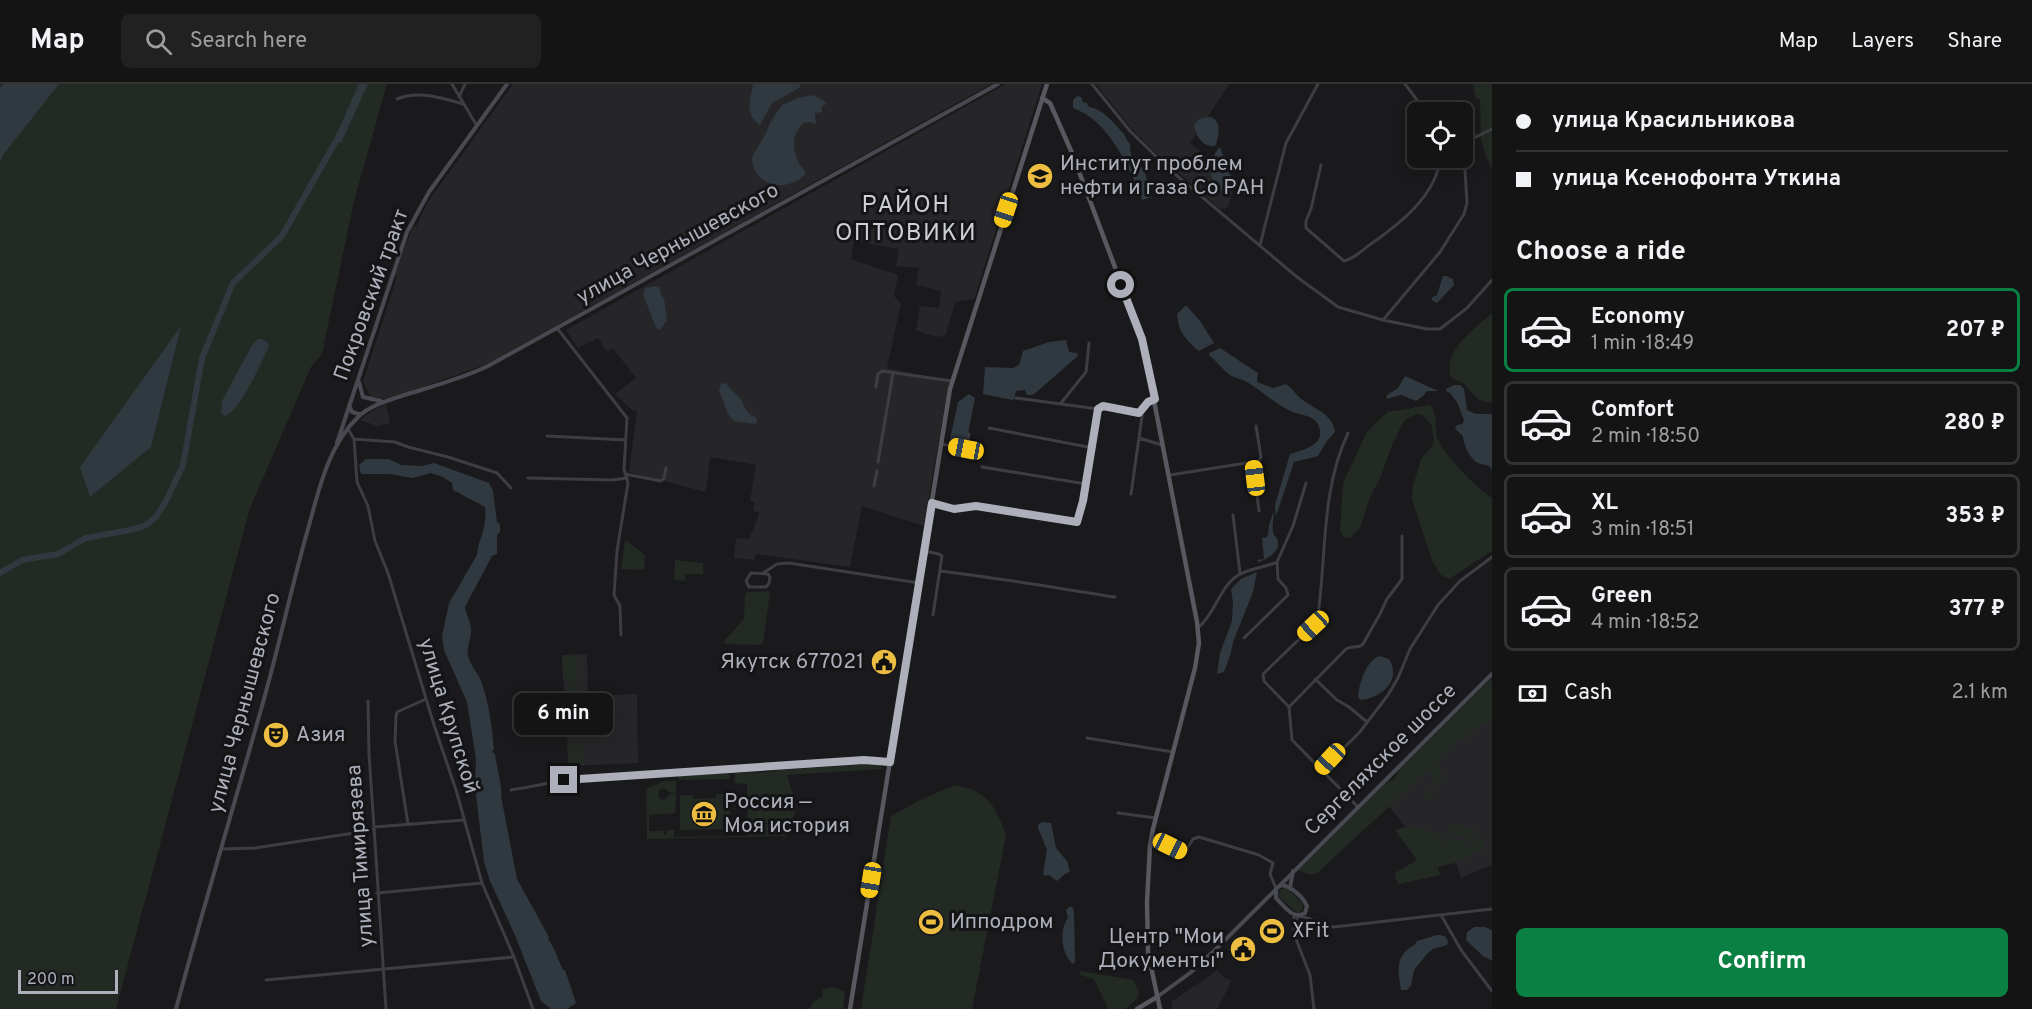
<!DOCTYPE html>
<html lang="en">
<head>
<meta charset="utf-8">
<style>
  body { margin:0; font-family:Overpass,sans-serif; background:#212122; color:#f1f3f6; height:100vh; display:flex; flex-direction:column; font-size:22px; white-space:nowrap }
  * { box-sizing:border-box; margin:0 }
  p { font-size:20px; color:#9d9ea0 }
  .icon { flex:none; width:33px; height:33px; fill:none; stroke:currentColor; stroke-width:2; stroke-linecap:round; stroke-linejoin:round }
  .map { position:relative; flex:1; overflow:hidden }
  .details { display:flex; flex-direction:column; background:#141415; width:540px }
  .details>* { flex:none }
  .guide { display:grid; align-content:center; height:132px; padding:0 24px; background:#141415 }
  .tools { position:absolute; left:1407px; top:18px; display:grid; gap:12px }
  .tools a { display:grid; place-items:center; width:66px; height:66px; border-radius:9px; background:#141415; box-shadow:0 3px 15px #0003,0 0 0 2px #333334; font-size:30px }
  .scale { position:absolute; left:18px; bottom:15px; width:100px; box-sizing:border-box; padding-left:6px; border:3px solid #adb0bb; border-top:0; font-size:16px; line-height:21px; white-space:nowrap; color:#adb0bb; -webkit-text-stroke:4px #151517; paint-order:stroke }
  .end { position:absolute; width:27px; height:27px; margin:-14px; border:8px solid #adb0bb; background:#111; box-shadow:0 0 0 3px #111 }
  .from { border-radius:50% }
  .bubble { position:absolute; height:42px; border-radius:9px; background:#141415; box-shadow:0 3px 15px #0003,0 0 0 2px #333334; font-size:20px; font-weight:700; line-height:42px; text-align:center }
  .car { position:absolute; width:18px; height:36px; margin:-18px -9px; border-radius:8px; box-shadow:0 0 4px 2px #0007; background:linear-gradient(#f5c518 24%,#345 0 40%,#f5c518 0 76%,#345 0 86%,#f5c518 0) }
  .guide b { display:flex; align-items:center; gap:21px; height:57px; font-size:22px }
  .guide b+b { border-top:2px solid #333334 }
  .guide i { width:15px; height:15px; background:#f1f3f6 }
  ul { padding:0; list-style:none }
  li { display:flex; align-items:center; gap:18px; height:84px; margin:0 12px 9px; padding:0 12px; border:3px solid #333334; border-radius:9px }
  li div { flex:1 }
  li b { display:block; font-size:22px }
  li em { font-style:normal; font-weight:700 }
  li.on { border-color:#0b8043 }
  li>.icon { width:54px; height:54px; stroke-width:1.5 }
  h2 { padding:0 24px; font-size:27px; line-height:72px }
  .pay { display:flex; align-items:center; gap:15px; height:66px; padding:0 24px; font-size:22px }
  .pay p { margin-inline-start:auto }
  .primary-button { display:flex; gap:12px; margin-top:auto; padding:12px 24px }
  .primary-button a { flex:1; height:69px; border-radius:9px; background:#0b8043; color:#fff; font-size:24px; font-weight:700; line-height:69px; text-align:center }
  header { display:flex; align-items:center; gap:36px; box-sizing:border-box; height:84px; padding:0 30px; background:#141415; border-bottom:2px solid #333334 }
  header strong { font-size:28px }
  nav { display:flex; gap:33px; margin-inline-start:auto; font-size:21px }
  .search { width:420px; height:54px; background:#212122; display:flex; align-items:center; gap:15px; box-sizing:border-box; padding:0 21px; border-radius:9px; color:#9d9ea0; font-size:22px }
  main { display:flex; flex:1; min-height:0 }
  .map>svg:first-child { display:block }
  .built { fill:#262629 }
  .green { fill:#222a23 }
  .water { fill:#303840 }
  .lines { fill:none; stroke-linecap:round; stroke-linejoin:round }
  .canal { stroke:#303840; stroke-width:4 }
  .river { stroke:#303840; stroke-width:6 }
  .minor { stroke:#3d3d43; stroke-width:3 }
  .tertiary { stroke:#3d3d43; stroke-width:3 }
  .secondary { stroke:#494a51; stroke-width:4 }
  .primary { stroke:#575860; stroke-width:4.5 }
  .route { stroke:#adb0bb; stroke-width:8 }
  .labels { text-anchor:middle; dominant-baseline:central; stroke-width:6; stroke-linejoin:round; paint-order:stroke }
  .poi-label { font-size:21px; fill:#adb0bb; stroke:#151517; text-anchor:start }
  .street-label { font-size:21px; fill:#adb0bb; stroke:#151517 }
  .quarter-label { font-size:24px; letter-spacing:1.5px; fill:#ced0d7; stroke:#151517 }
</style>
</head>
<body>
<header>
<strong>Map</strong>
<div class="search"><svg class="icon" aria-label="search" viewBox="0 0 24 24"><circle cx="10" cy="10" r="6"/><path d="M15 15l6 6"/></svg>Search here</div>
<nav><a>Map</a><a>Layers</a><a>Share</a></nav>
</header>
<main>
<div class="map">
<svg width="1492" height="925" viewBox="0 0 1492 925">
  <rect width="100%" height="100%" fill="#1a1a1c"/>
  <path class="built" d="M513 0H991L489 279 389 315 371 313 363 298 397 193 394 192 410 149 413 142 416 143 427 119Z
    M1006 0H1042L974 215 955 218 946 250 941 253 925 250 916 246 920 222 939 224 941 207 916 201 919 184 896 182 899 165 854 157 851 175 898 191 894 212 901 219 887 284 949 297 924 442 862 422 850 483 756 470 754 476 734 474 736 454 749 455 758 433 759 428 753 427 755 418 750 417 756 381 710 373 706 408 629 388 637 327 632 326 615 310 636 294 614 266 611 265 607 268 598 254 578 264 566 246Z
    M1096 0H1229L1190 60 1236 94 1228 124 1220 125 1156 69 1132 45Z
    M386 320 390 339 377 342 360 336 369 329Z
    M587 570 588 612 637 610 638 679 569 682 562 571Z
    M1492 621V781L1461 794 1456 779 1438 783 1389 722Z
    M1218 886 1224 894 1232 896 1217 925H1172L1171 918Z"/>
  <path class="green" d="M0 0H387L354 117 322 270 311 283 250 424 116 925H0Z
    M1473 0H1492V85L1485 70 1481 55 1480 15H1476Z
    M1492 229V318C1476 319 1474 310 1464 300 1461 297 1456 296 1451 294 1443 265 1474 246 1492 229Z
    M1430 321C1439 332 1433 344 1438 356 1446 373 1476 404 1492 414V467L1449 495 1441 491 1433 479 1412 415 1413 402 1421 375 1432 362 1434 356 1432 342 1423 331 1416 330 1404 337 1392 361 1381 392 1370 413 1360 444 1350 454 1343 453 1340 446 1343 399 1366 350 1375 339 1388 328Z
    M625 456 645 471 644 486 621 485Z
    M675 476 703 479V490H685V497L674 496Z
    M768 507 770 509 763 558 760 561 725 560 724 557 744 535 745 511 748 508Z
    M577 571V609H569V595H563L562 572Z
    M1492 594V636C1478 645 1442 665 1438 680L1446 695 1435 703 1430 716 1423 713 1437 699 1431 692 1433 688 1430 685 1316 790 1310 791 1298 786 1386 699 1394 695 1400 685Z
    M575 660 574 671H577L576 660H582L583 681 569 682 567 661Z
    M870 680 879 681 883 685 787 691 797 723 786 752 647 755 646 705 664 697H676V709H670L664 704 660 705 658 710 660 715 664 716 670 710H676L675 729 649 731V747H664V751L667 750V746H674V753L745 752 748 747 747 700 734 699 735 689 770 688 778 686Z
    M729 689 730 695 679 696V692Z
    M955 701C988 707 995 721 1006 751L972 925H861L891 732 922 715Z
    M716 710H728L730 712V745L680 746V711H693L694 715 716 714Z
    M1452 740 1477 746 1478 747 1476 751 1467 755 1447 749 1449 742Z
    M1410 742 1444 751 1441 770 1447 752 1465 758 1469 764 1476 759 1474 756 1482 754 1485 762 1487 764 1456 778 1438 783 1440 791 1399 800 1395 794V789L1417 776 1395 746Z
    M1284 804 1288 805 1303 820 1302 827 1297 829 1279 813V807Z
    M1080 887 1133 896 1139 908 1138 914 1125 925H1108L1094 895 1080 891Z
    M835 903 845 908 843 925H809L813 918 822 913 823 905Z"/>
  <path class="water" d="M3 0H59L3 71 0 79V4Z
    M359 0H368L341 59 335 56 336 51Z
    M753 0H801L799 4 772 19 760 41C744 30 750 16 753 0Z
    M812 11 823 16 827 20 822 22V28L815 29 816 40 810 38 803 39C792 50 792 63 798 77 800 82 804 84 806 90 787 109 753 104 752 73L765 51 771 37 782 21 798 14Z
    M1077 12 1081 13 1083 18 1087 19 1089 23C1103 25 1112 37 1122 48 1126 52 1126 56 1130 60 1131 85 1138 73 1145 89 1148 97 1148 105 1152 113L1142 116C1130 83 1108 36 1073 24V16Z
    M1211 33C1222 37 1219 53 1215 62 1203 63 1198 55 1194 43 1196 34 1202 34 1211 33Z
    M1220 63 1231 94 1230 109C1207 106 1206 76 1220 63Z
    M1443 192H1446L1453 195 1454 201 1437 219 1433 217 1431 214 1437 211Z
    M655 202 660 204 661 211 664 214 667 236 660 246 656 244 643 210 646 204Z
    M1186 221 1200 237 1214 259 1199 267C1186 256 1178 248 1177 230Z
    M181 242 151 363 90 413 80 383Z
    M258 255H262L268 259 269 262C261 279 241 326 225 332L221 328 222 317 252 261Z
    M1066 256 1069 268 1077 269 1078 272 1033 311H1027L1025 306 1016 307 1014 315 1012 316 983 310 985 283 1013 284 1019 281 1023 267 1049 258Z
    M1220 264 1258 289 1257 298 1273 304 1286 300C1292 304 1295 309 1300 314 1313 325 1333 329 1335 348L1326 358 1318 372 1294 378 1276 432 1275 421 1290 370C1301 366 1323 362 1320 346 1317 330 1301 332 1290 327 1274 319 1262 307 1247 298 1241 295 1235 294 1230 291 1222 285 1216 277 1209 271V269Z
    M1405 292 1438 307H1427L1423 312 1416 317 1401 311 1386 315 1387 311 1398 304Z
    M727 299C730 306 732 306 737 311 746 319 742 328 757 334L756 340 734 337 728 330 719 306 721 300Z
    M1454 301H1460L1464 305 1467 326 1476 330H1492V386L1489 382C1485 380 1482 381 1478 379 1470 375 1463 360 1463 352L1455 345 1457 341 1462 340 1464 336 1457 318 1450 309 1446 307V305Z
    M969 310 975 314 966 360 958 363 949 360 958 318Z
    M366 375H389L409 385 434 379 489 399 493 407 497 438 500 440V448L497 451V470L492 472 465 523C466 531 471 537 471 545 472 555 466 562 468 572 470 581 478 589 481 597 489 619 492 642 494 666L492 667 495 670C496 680 503 705 501 712L517 795 549 853 548 855C555 864 558 876 563 886H565L576 919 567 925H576H551L541 917 514 849 490 797 484 778 475 702 476 675 467 618 444 566 442 552 449 519 477 471C479 452 487 446 485 423L453 406 452 399 443 393 431 389 412 394 390 390H361L359 381Z
    M1274 427C1274 434 1271 445 1274 451 1275 453 1277 453 1277 455 1283 465 1266 477 1258 478L1257 476 1264 475 1262 453 1266 454 1268 451 1269 441Z
    M1257 488 1253 508 1233 558 1231 569 1224 588 1217 590 1220 569 1232 537 1233 519 1231 505 1241 495Z
    M1379 572 1389 575C1402 596 1382 614 1361 616L1358 613C1359 600 1366 577 1379 572Z
    M1042 738 1051 739 1056 764 1067 777 1070 788 1065 790 1057 797 1049 791 1045 792 1043 790 1047 766 1038 744V741Z
    M1070 822 1073 824 1074 829 1075 878 1073 880C1061 871 1059 845 1068 834L1066 826Z
    M1474 843H1485L1492 846V877L1483 872 1466 856 1467 848Z
    M1437 851C1443 851 1447 852 1448 858L1447 861 1433 865 1427 870 1414 886 1411 902 1407 906H1401C1399 893 1395 877 1406 867 1410 862 1414 863 1417 857Z"/>
  <g class="lines">
    <path class="canal" d="M402 383 421 384"/>
    <path class="river" d="M0 489 22 476 58 470 86 454 135 445 146 441 156 433 166 417 183 381 202 274 233 199 282 152 340 50"/>
    <path class="minor" d="M1092 0 1130 47 1169 85 1297 193 1338 223 1383 236 1427 245H1440L1467 224 1492 196
      M1405 0 1426 28
      M459 13 465 0
      M397 15C418 6 442 14 463 20
      M1321 81 1311 125 1306 137V144L1344 177C1353 175 1361 168 1368 162 1397 142 1437 112 1440 74
      M1260 161 1286 59 1318 0
      M1383 236 1440 168 1464 130 1467 119 1464 71 1465 58 1492 45
      M557 244 627 334 624 385 628 399 617 467 614 511 620 522 621 551
      M876 303 878 290 882 287 952 297
      M1016 314 1098 325
      M1061 319 1086 288 1089 259
      M1139 329 1148 318 1155 315
      M989 344 1093 364
      M348 345 354 355 357 398 368 422 375 457 388 489 434 641 456 706 482 799 514 873 533 925
      M547 352 626 356
      M354 355 395 358 408 363 448 373 497 389 511 404
      M942 360 966 365 969 350
      M878 378 893 289
      M1253 378 1259 427
      M982 383 1086 400
      M625 390 661 397 664 394 666 384
      M1170 391 1259 377 1261 373 1256 342
      M528 394 612 396 627 394
      M874 402 877 387
      M1131 410 1139 354
      M932 419 954 425 976 422 1077 438 1083 417 1098 325 1100 322 1139 329 1142 332 1139 354 1162 361
      M1233 431 1240 489
      M924 467 939 470 942 472 933 531
      M940 487C999 494 1056 504 1115 513
      M751 489 768 490 770 493 769 499 766 503H749L746 497Z
      M763 489 777 480 789 479 919 499
      M1198 544C1216 528 1220 503 1237 492 1248 484 1264 484 1277 478L1293 442 1306 399
      M1244 554 1288 511 1286 504 1278 495 1277 478
      M1315 595 1337 616 1349 623 1367 638
      M368 617 369 670 374 743 464 736
      M1289 623 1264 597 1263 590 1317 538C1327 474 1320 409 1348 349
      M1087 654 1173 668
      M1321 686 1359 649 1388 611 1398 594 1410 565 1438 521 1460 497 1492 473
      M1358 723 1292 656 1289 623 1346 565C1352 561 1359 565 1363 560L1380 530 1387 515 1402 495V452
      M1118 729 1156 734
      M408 740 395 657 396 632 397 628 426 615
      M1150 762H1170L1185 768 1193 755 1199 753 1259 771 1273 779 1270 790 1276 804
      M222 765 255 764 374 746
      M377 809 482 799
      M1294 831V850L1310 891 1314 925
      M1441 831 1461 866 1492 907
      M1294 843 1298 832C1311 833 1320 842 1334 843L1492 825
      M266 896 514 873"/>
    <path class="tertiary" d="M452 0 477 42
      M511 706C537 702 564 695 590 693L864 676 890 678
      M374 743 386 925"/>
    <path class="secondary" d="M359 298 363 313 381 317
      M349 321 352 328 359 330
      M337 359 407 148 429 108 507 0
      M1282 801C1292 803 1303 813 1307 822L1305 829C1293 836 1285 823 1276 814V804Z
      M1290 804 1293 787
      M1157 913 1190 889 1214 867 1492 590
      M176 925C204 821 235 718 264 615 279 561 291 506 306 452 318 411 326 364 358 333 371 320 393 315 411 309 437 301 463 294 488 282L998 0"/>
    <path class="primary" d="M1042 14 1050 19 1072 69 1142 255 1197 538 1199 559 1195 584 1153 745 1150 762 1147 818 1148 868 1160 925
      M850 925 950 305 1047 0
      M1137 925 1157 913"/>
  </g>
  <g class="lines">
    <path class="route" d="M564 696 864 676 890 678 932 419 954 425 976 422 1077 438 1083 417 1098 325 1103 322 1139 329 1148 318 1155 315 1142 255 1121 201"/>
  </g>
  <defs>
    <symbol id="university-disc" viewBox="-11 -11 22 22"><circle r="9.5" fill="#ecbd41" stroke="#151517"/><path d="M0-5L7-2L0 1L-7-2ZM-4 1L0 2.5L4 1V4Q0 6-4 4Z" fill="#111"/></symbol>
    <symbol id="civic-disc" viewBox="-11 -11 22 22"><circle r="9.5" fill="#ecbd41" stroke="#151517"/><path d="M-.6-6.5H3V-4.5H.6V-3L4-1V1h2V6H-6V1h2V-1L-.6-3ZM-1.2 2.5V6h2.4V2.5Z" fill="#111"/></symbol>
    <symbol id="theatre-disc" viewBox="-11 -11 22 22"><circle r="9.5" fill="#ecbd41" stroke="#151517"/><path d="M-5-5.5Q0-4 5-5.5V0Q5 5 0 6Q-5 5-5 0ZM-3.3-2.5H-1v1.5H-3.3ZM1-2.5H3.3v1.5H1ZM-2.8 1Q0 5.5 2.8 1Z" fill="#111"/></symbol>
    <symbol id="museum-disc" viewBox="-11 -11 22 22"><circle r="9.5" fill="#ecbd41" stroke="#151517"/><path d="M0-6L6-3V-2H-6V-3ZM-5-1h2V3h-2ZM-1-1h2V3h-2ZM3-1h2V3H3ZM-6 4H6V6H-6Z" fill="#111"/></symbol>
    <symbol id="stadium-disc" viewBox="-11 -11 22 22"><circle r="9.5" fill="#ecbd41" stroke="#151517"/><path d="M0-5a6.5 5 0 1 0 0 10a6.5 5 0 1 0 0-10ZM-3.5-1.8h7v3.6h-7Z" fill="#111"/></symbol>
  </defs>
  <g fill-rule="evenodd">
    <use href="#university-disc" x="1025" y="77" width="30" height="30"/>
    <use href="#civic-disc" x="869" y="563" width="30" height="30"/>
    <use href="#theatre-disc" x="261" y="636" width="30" height="30"/>
    <use href="#museum-disc" x="689" y="715" width="30" height="30"/>
    <use href="#stadium-disc" x="916" y="823" width="30" height="30"/>
    <use href="#stadium-disc" x="1257" y="832" width="30" height="30"/>
    <use href="#civic-disc" x="1228" y="850" width="30" height="30"/>
  </g>
  <g class="labels">
    <g class="poi-label">
      <text x="1060" y="80">Институт проблем<tspan x="1060" dy="24">нефти и газа Со РАН</tspan></text>
      <text x="864" y="578" text-anchor="end">Якутск 677021</text>
      <text x="296" y="651">Азия</text>
      <text x="724" y="718">Россия —<tspan x="724" dy="24">Моя история</tspan></text>
      <text x="950" y="838">Ипподром</text>
      <text x="1292" y="847">XFit</text>
      <text x="1224" y="853" text-anchor="end">Центр "Мои<tspan x="1224" dy="24">Документы"</tspan></text>
    </g>
    <g class="street-label">
      <text transform="translate(678 160) rotate(-29)">улица Чернышевского</text>
      <text transform="translate(372 211) rotate(-70)">Покровский тракт</text>
      <text transform="translate(245 619) rotate(-75)">улица Чернышевского</text>
      <text transform="translate(448 632) rotate(73)">улица Крупской</text>
      <text transform="translate(1381 676) rotate(-45)">Сергеляхское шоссе</text>
      <text transform="translate(361 772) rotate(-94)">улица Тимирязева</text>
    </g>
    <g class="quarter-label">
      <text x="906" y="122">РАЙОН<tspan x="906" dy="28">ОПТОВИКИ</tspan></text>
    </g>
  </g>
</svg>
<div class="tools">
<a><svg class="icon" aria-label="locate" viewBox="0 0 24 24"><circle cx="12" cy="12" r="6"/><path d="M12 2v4M12 18v4M2 12h4M18 12h4"/></svg></a>
</div>
<div class="scale">200 m</div>
<i class="end from" style="left:1121px;top:201px"></i>
<i class="end" style="left:564px;top:696px"></i>
<div class="bubble" style="left:514px;top:609px;width:99px">6 min</div>
<i class="car" style="left:1006px;top:126px;rotate:198deg"></i>
<i class="car" style="left:966px;top:365px;rotate:281deg"></i>
<i class="car" style="left:1255px;top:394px;rotate:353deg"></i>
<i class="car" style="left:1313px;top:542px;rotate:227deg"></i>
<i class="car" style="left:1330px;top:675px;rotate:223deg"></i>
<i class="car" style="left:1170px;top:762px;rotate:116deg"></i>
<i class="car" style="left:871px;top:796px;rotate:189deg"></i>
</div>
<section class="details">
<div class="guide">
<b><i class="from"></i>улица Красильникова</b>
<b><i></i>улица Ксенофонта Уткина</b>
</div>
<h2>Choose a ride</h2>
<ul>
<li class="on"><svg class="icon" aria-label="car" viewBox="0 0 24 24"><path d="M5 17H2v-5l4-1 3-4h7l3 4 3 1v5h-3M9 17h6M6 11h13"/><circle cx="7" cy="17" r="2"/><circle cx="17" cy="17" r="2"/></svg><div><b>Economy</b><p>1 min · 18:49</p></div><em>207 ₽</em></li>
<li><svg class="icon" aria-label="car" viewBox="0 0 24 24"><path d="M5 17H2v-5l4-1 3-4h7l3 4 3 1v5h-3M9 17h6M6 11h13"/><circle cx="7" cy="17" r="2"/><circle cx="17" cy="17" r="2"/></svg><div><b>Comfort</b><p>2 min · 18:50</p></div><em>280 ₽</em></li>
<li><svg class="icon" aria-label="car" viewBox="0 0 24 24"><path d="M5 17H2v-5l4-1 3-4h7l3 4 3 1v5h-3M9 17h6M6 11h13"/><circle cx="7" cy="17" r="2"/><circle cx="17" cy="17" r="2"/></svg><div><b>XL</b><p>3 min · 18:51</p></div><em>353 ₽</em></li>
<li><svg class="icon" aria-label="car" viewBox="0 0 24 24"><path d="M5 17H2v-5l4-1 3-4h7l3 4 3 1v5h-3M9 17h6M6 11h13"/><circle cx="7" cy="17" r="2"/><circle cx="17" cy="17" r="2"/></svg><div><b>Green</b><p>4 min · 18:52</p></div><em>377 ₽</em></li>
</ul>
<div class="pay"><svg class="icon" aria-label="cash" viewBox="0 0 24 24"><path d="M3 7h18v10H3z"/><circle cx="12" cy="12" r="2"/></svg>Cash<p>2.1 km</p></div>
<div class="primary-button"><a>Confirm</a></div>
</section>
</main>
</body>
</html>
